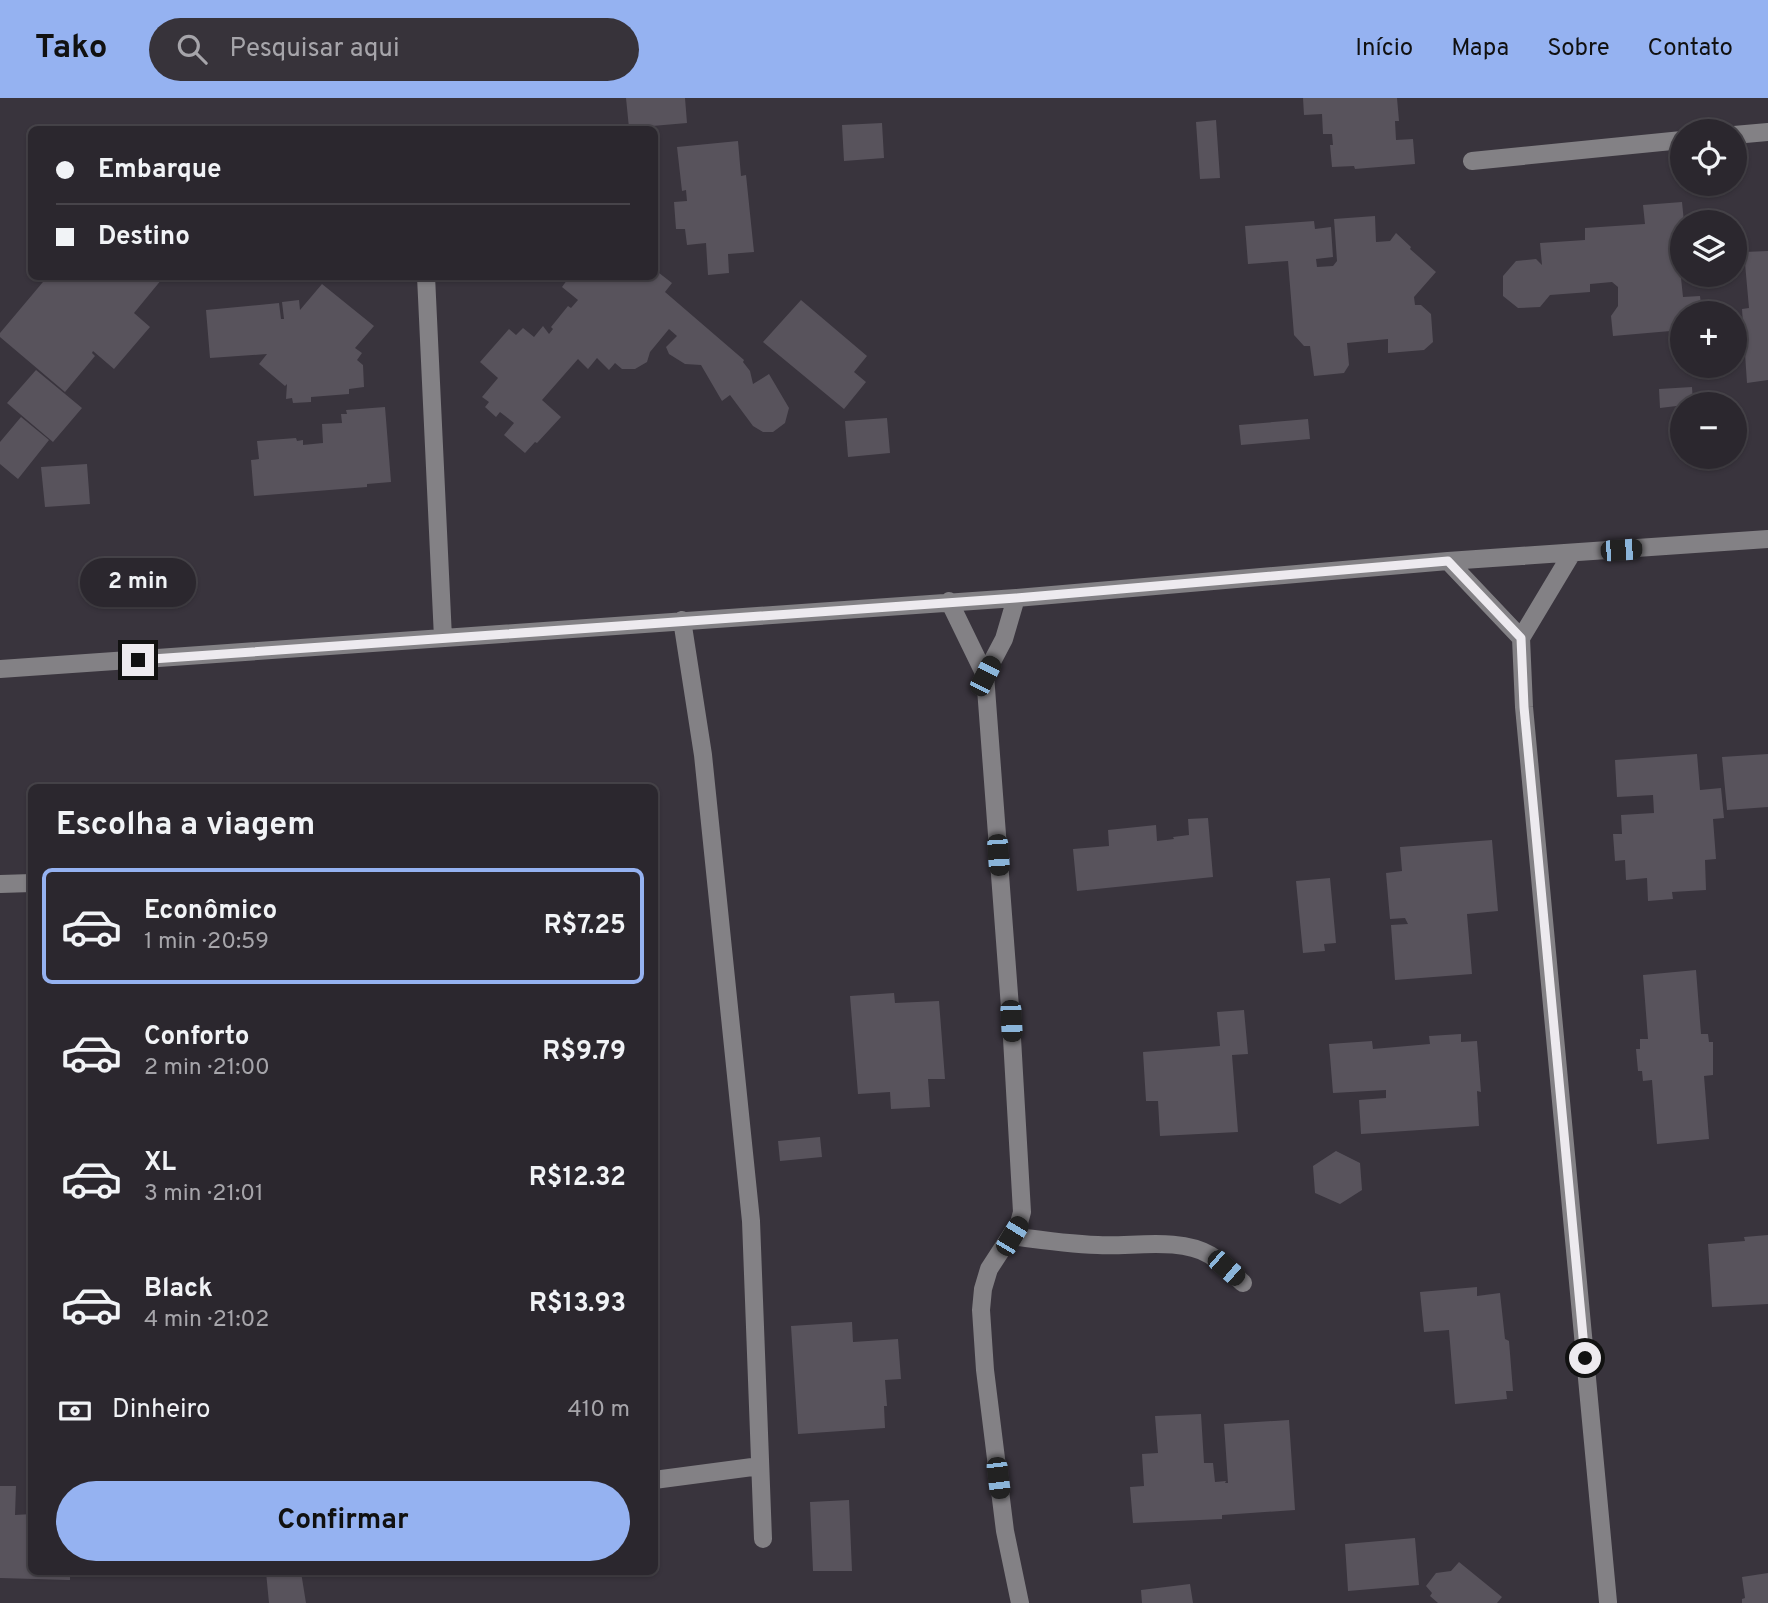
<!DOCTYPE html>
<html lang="pt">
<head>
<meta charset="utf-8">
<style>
  body { margin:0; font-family:Overpass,sans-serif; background:#37333a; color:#f1f3f6; height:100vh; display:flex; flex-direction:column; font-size:26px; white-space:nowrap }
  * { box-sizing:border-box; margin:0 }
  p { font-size:23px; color:#a6a5aa }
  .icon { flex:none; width:38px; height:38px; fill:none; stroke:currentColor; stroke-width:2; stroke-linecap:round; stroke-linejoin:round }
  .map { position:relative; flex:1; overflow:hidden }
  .details { position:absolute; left:28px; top:686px; width:630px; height:791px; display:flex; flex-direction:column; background:#2b272e; border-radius:10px; box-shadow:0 2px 5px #0004,0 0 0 2px #47444a }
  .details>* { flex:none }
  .hud { position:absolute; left:28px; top:28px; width:630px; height:154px; border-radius:10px; box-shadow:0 2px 5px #0004,0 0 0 2px #47444a; display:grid; align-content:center; height:154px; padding:0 28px; background:#2b272e }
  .controls { position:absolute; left:1670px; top:21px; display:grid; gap:14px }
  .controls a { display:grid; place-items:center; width:77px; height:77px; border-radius:50%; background:#2b272e; box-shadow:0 2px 5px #0004,0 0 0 2px #47444a; font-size:35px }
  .end { position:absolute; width:32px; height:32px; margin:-16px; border:9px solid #edeaef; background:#111; box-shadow:0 0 0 4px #111 }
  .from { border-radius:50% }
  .bubble { position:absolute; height:49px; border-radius:24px; background:#2b272e; box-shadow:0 2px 5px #0004,0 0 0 2px #47444a; font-size:23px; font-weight:700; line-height:49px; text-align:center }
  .car { position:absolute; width:21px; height:42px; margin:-21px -10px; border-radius:9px; box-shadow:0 0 5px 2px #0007; background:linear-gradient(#222 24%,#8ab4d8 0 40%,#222 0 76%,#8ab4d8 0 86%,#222 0) }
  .hud b { display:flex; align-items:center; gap:24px; height:66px; font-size:26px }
  .hud b+b { border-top:2px solid #47444a }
  .hud i { width:18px; height:18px; background:#f1f3f6 }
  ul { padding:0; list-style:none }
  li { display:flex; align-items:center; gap:21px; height:116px; margin:0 14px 10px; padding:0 14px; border:4px solid transparent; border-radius:10px }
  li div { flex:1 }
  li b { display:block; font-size:26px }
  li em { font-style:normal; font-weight:700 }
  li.on { border-color:#95b2f1 }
  li>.icon { width:63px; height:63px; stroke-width:1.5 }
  h2 { padding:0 28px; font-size:32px; line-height:84px }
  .pay { display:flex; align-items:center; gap:18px; height:77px; padding:0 28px; font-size:26px }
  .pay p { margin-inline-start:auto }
  .primary-button { display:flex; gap:14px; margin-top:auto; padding:14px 28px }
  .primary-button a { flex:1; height:80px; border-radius:42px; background:#95b2f1; color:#111; font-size:28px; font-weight:700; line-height:80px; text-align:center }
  header { display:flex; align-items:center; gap:42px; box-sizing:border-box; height:98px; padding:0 35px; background:#95b2f1; color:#111 }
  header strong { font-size:33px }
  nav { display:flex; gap:38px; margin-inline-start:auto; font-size:24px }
  .search { width:490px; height:63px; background:#37333a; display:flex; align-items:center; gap:18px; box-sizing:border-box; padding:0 24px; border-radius:38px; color:#a6a5aa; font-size:26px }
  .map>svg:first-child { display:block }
  .building { fill:#58535c }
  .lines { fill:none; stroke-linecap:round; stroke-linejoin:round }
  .minor { stroke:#838185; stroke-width:18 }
  .route { stroke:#edeaef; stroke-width:9 }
</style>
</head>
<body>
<header>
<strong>Tako</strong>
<div class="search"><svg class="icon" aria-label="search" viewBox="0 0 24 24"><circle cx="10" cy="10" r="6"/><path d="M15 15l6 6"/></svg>Pesquisar aqui</div>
<nav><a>Início</a><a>Mapa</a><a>Sobre</a><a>Contato</a></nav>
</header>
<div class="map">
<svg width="1768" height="1505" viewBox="0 0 1768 1505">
  <rect width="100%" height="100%" fill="#39343d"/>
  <path class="building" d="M626 0H685L687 25 629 30Z
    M1303 0H1397L1399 23H1395L1396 42 1413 41 1415 66 1355 71 1354 68 1332 69 1330 47H1333L1332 36H1323L1322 16 1304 17Z
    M1216 22 1220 80 1200 81 1196 24Z
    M882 25 884 60 844 63 842 27Z
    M738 43 741 78 746 77 754 154 728 156 729 175 708 177 706 145 687 147 685 131H676L674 104 687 103 686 92 682 93 677 49Z
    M1682 104 1684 124H1682V160L1679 161 1683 199 1700 198 1702 215H1682V232L1613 238 1611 218 1618 208V189L1612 184 1590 186V194L1550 197 1540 209 1518 210 1503 198V178L1516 163 1536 161 1542 167 1540 145 1585 142V130L1645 126 1643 107Z
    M1375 118 1376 144 1390 143 1396 135 1411 149 1410 151 1436 174 1414 199 1415 207H1421L1431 216 1433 244 1424 252 1388 255V241L1347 245 1349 267 1344 275 1314 278 1310 248H1304L1294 237 1288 163 1248 166 1245 128 1314 123 1315 131 1331 129 1333 159 1316 161 1317 169 1333 168 1337 163 1334 121Z
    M1768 153V282L1747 285 1742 211 1749 210 1744 154Z
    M654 171 672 185 665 194 744 262 743 264 750 273 753 286 769 276 789 310 785 325 773 334H763L753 328 730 297 722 303 701 267 685 266 669 256 666 249 677 238 669 231 650 254 647 264 635 271H622L615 265 609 272 597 260 588 271 578 261 542 302 561 319 537 345 535 344 525 355 504 337 514 325 500 314 496 319 485 309 489 304 482 299 498 280 480 264 509 231 516 237 523 230 534 239 543 228 549 236 553 231 551 229 568 208 571 210 578 202 562 189 570 178H609L613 182 615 178H654Z
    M48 178H159L162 181 134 215 150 229 114 271 93 253 92 255 95 258 65 294 0 239V235Z
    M322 186 374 228 355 250 362 255 357 262 363 267 364 289 349 291V296L311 299V304L293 305 292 300 286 301 287 286 285 288 259 266 267 256 210 260 206 212 279 205 281 221H284L282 204 299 202 300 212Z
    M801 202 867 258 854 274 866 284 844 311 763 244Z
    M36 272 82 310 53 344 7 305Z
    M1692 289 1693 306 1660 310 1659 291Z
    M385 309 391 384 367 386V389L254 398 251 362 259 361 257 343 296 340 297 343 303 342V347L323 345 322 326 342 325 341 316H347L346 312Z
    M21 319 49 342 18 381 0 366V344Z
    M887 320 890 355 848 359 845 323Z
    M1308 321 1310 341 1241 347 1239 327Z
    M87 366 90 406 45 409 41 369Z
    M1697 656 1700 692 1721 690 1724 720 1713 721 1716 761 1705 762 1706 792 1672 794 1673 801 1648 803 1647 780 1626 782 1625 762 1615 763 1613 736H1622L1621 717 1654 715 1653 697 1617 699 1615 662Z
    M1768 656V709L1727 712 1722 659Z
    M1208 720 1213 779 1077 793 1073 751 1109 748 1108 732 1156 727 1157 743 1174 741 1173 739 1189 737 1188 721Z
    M1492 742 1498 813 1467 816 1472 876 1395 882 1391 827 1408 826 1405 820 1390 821 1386 775 1402 773 1400 749Z
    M1330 780 1336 845 1324 846 1325 853 1303 855 1296 783Z
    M1696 872 1701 936H1708L1709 944H1713V977L1704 978 1709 1041 1657 1046 1652 982 1643 983 1642 973H1638L1636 951H1640V941H1648L1643 877Z
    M894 895 895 905 939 903 945 981H928L930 1009 891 1011 890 994 858 996 850 898Z
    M1244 912 1248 956 1232 957 1238 1034 1160 1038 1158 1003H1146L1143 954 1220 948 1217 914Z
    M1461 936V944L1477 943 1481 994 1477 993 1479 1028 1361 1036 1359 1002 1386 1000V992L1333 995 1329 946 1372 943 1373 951 1430 946 1429 938Z
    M820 1039 822 1059 780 1063 778 1043Z
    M1336 1053 1360 1065 1362 1092 1340 1106 1315 1095 1313 1068Z
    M1768 1137V1206L1712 1209 1708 1146 1745 1143 1744 1139Z
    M1477 1189V1198L1500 1195 1505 1241 1509 1243 1513 1293H1506L1507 1301 1455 1306 1449 1232 1424 1234 1420 1194Z
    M852 1224 853 1244 898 1241 901 1281 885 1282 887 1308H884L885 1330 798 1336 791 1228Z
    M1201 1316 1204 1365H1213L1215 1384 1226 1383 1225 1385H1228L1224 1326 1289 1322 1295 1412 1222 1417V1421L1133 1425 1130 1389 1144 1388 1142 1356 1158 1355 1155 1318Z
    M0 1388H16L15 1417 32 1416V1474H70V1482L0 1480Z
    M849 1402 852 1473H813L810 1404Z
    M1415 1440 1419 1487 1348 1493 1345 1446Z
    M1459 1464 1502 1499 1497 1505H1438L1430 1498 1432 1495 1426 1488 1436 1475 1451 1473Z
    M266 1474H301L306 1505H269Z
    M1768 1475V1505H1742V1501L1745 1500 1742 1479Z
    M1190 1486 1193 1505H1142L1141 1492Z"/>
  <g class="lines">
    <path class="minor" d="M1734 37 1768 34
      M1472 63 1682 42
      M426 178 443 540
      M1448 463 1521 540 1524 609 1608 1504
      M949 503 985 577 1011 923 1022 1114 1019 1125 989 1171 983 1191 981 1212 985 1272 1005 1433 1020 1505
      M682 522 703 657 751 1123 763 1441
      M1521 540 1572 455
      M0 571 1016 500 1448 463 1768 441
      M985 577 1004 541 1016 500
      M0 786 32 785
      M1012 1138C1040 1142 1069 1146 1098 1147 1132 1149 1180 1139 1210 1157 1222 1164 1233 1176 1243 1185
      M654 1382 760 1368"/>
  </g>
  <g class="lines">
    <path class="route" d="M138 562 1016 500 1448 463 1521 540 1524 609 1585 1260"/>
  </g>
</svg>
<div class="controls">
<a><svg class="icon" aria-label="locate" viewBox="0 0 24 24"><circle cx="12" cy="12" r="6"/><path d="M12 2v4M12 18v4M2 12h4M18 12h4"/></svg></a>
<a><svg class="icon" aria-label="layers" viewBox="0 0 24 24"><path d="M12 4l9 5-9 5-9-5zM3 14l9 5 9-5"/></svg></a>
<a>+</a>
<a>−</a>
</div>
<i class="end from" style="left:1585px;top:1260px"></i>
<i class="end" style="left:138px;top:562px"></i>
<div class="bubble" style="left:80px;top:460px;width:116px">2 min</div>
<i class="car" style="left:1621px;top:452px;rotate:86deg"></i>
<i class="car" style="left:985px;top:578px;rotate:27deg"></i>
<i class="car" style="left:998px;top:757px;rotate:176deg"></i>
<i class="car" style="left:1011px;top:923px;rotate:177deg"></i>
<i class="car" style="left:1012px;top:1138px;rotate:31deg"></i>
<i class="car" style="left:1226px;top:1170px;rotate:131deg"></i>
<i class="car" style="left:998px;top:1380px;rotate:173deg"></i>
<div class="hud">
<b><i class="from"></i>Embarque</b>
<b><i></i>Destino</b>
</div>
<section class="details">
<h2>Escolha a viagem</h2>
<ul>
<li class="on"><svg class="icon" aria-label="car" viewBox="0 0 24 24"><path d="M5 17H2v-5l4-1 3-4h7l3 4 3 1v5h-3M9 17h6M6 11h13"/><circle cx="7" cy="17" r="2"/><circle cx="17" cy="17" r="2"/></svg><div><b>Econômico</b><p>1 min · 20:59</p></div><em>R$7.25</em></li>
<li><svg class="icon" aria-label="car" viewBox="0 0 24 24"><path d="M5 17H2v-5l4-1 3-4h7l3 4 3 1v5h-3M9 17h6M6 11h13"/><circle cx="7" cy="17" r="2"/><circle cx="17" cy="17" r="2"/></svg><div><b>Conforto</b><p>2 min · 21:00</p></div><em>R$9.79</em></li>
<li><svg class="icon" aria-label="car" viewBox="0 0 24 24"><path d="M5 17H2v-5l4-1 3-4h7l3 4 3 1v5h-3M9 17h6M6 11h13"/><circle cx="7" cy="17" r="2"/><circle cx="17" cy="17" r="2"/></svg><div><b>XL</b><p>3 min · 21:01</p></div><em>R$12.32</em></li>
<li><svg class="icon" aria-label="car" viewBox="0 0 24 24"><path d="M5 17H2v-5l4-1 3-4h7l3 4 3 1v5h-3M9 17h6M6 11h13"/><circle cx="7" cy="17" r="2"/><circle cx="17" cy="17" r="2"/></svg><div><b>Black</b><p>4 min · 21:02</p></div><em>R$13.93</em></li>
</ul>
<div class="pay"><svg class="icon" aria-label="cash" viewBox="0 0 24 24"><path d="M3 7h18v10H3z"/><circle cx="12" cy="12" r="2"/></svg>Dinheiro<p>410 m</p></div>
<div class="primary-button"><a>Confirmar</a></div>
</section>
</div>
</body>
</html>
